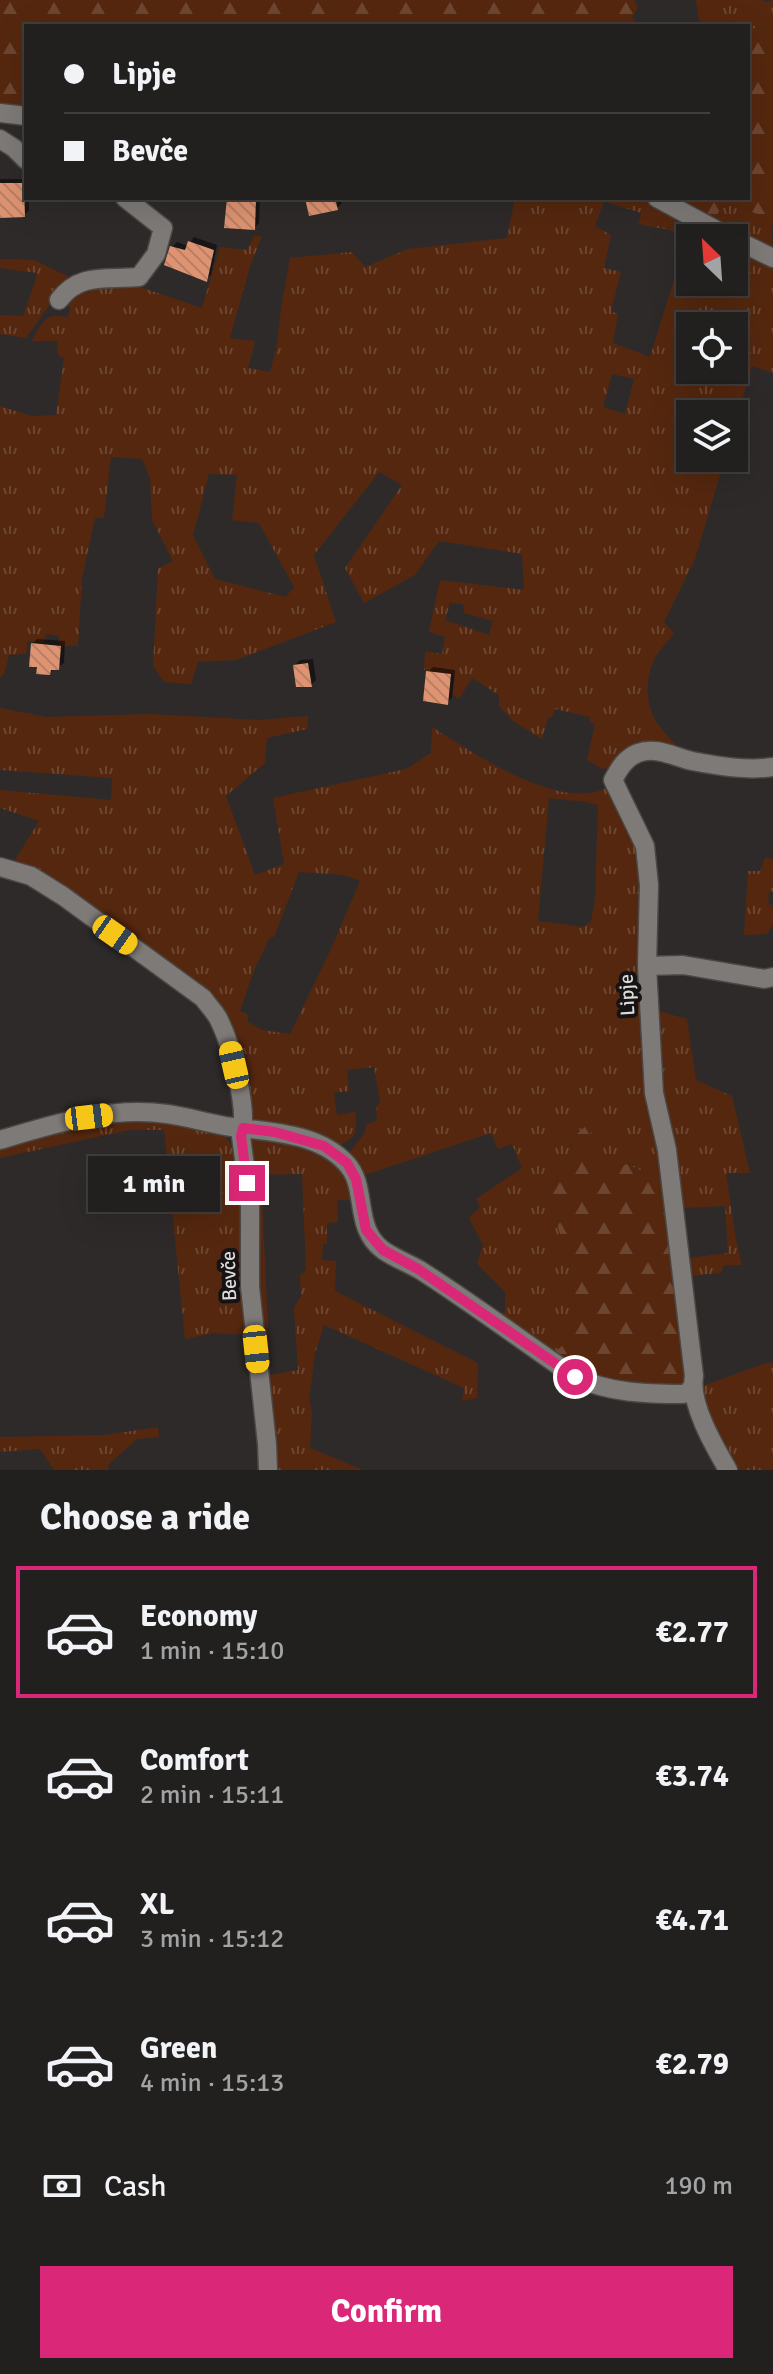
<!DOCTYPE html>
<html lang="en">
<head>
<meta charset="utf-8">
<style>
  body { margin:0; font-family:Signika,sans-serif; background:#2e2d2c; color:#f1f3f6; height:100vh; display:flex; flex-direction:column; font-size:30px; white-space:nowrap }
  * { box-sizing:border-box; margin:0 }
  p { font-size:26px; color:#a2a3a4 }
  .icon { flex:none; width:44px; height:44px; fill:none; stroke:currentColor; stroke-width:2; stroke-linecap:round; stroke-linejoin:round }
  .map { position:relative; height:1470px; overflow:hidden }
  .details { display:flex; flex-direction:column; background:#22201f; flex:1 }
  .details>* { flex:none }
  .guide { position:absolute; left:24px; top:24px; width:726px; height:176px; border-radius:0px; box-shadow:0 8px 32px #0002,0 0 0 2px #3f3e3d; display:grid; align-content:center; height:176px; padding:0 40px; background:#22201f }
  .needle { width:52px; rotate:335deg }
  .buttons { position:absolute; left:676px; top:224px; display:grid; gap:16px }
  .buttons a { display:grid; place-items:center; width:72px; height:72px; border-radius:0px; background:#22201f; box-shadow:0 8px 32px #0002,0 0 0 2px #3f3e3d; font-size:40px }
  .end { position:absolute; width:36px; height:36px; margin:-18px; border:10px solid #db2777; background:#fff; box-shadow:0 0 0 4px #fff }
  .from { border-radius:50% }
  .bubble { position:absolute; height:56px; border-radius:0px; background:#22201f; box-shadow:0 8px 32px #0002,0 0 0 2px #3f3e3d; font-size:26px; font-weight:700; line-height:56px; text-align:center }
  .car { position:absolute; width:24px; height:48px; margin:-24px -12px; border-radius:10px; box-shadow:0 0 6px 2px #0007; background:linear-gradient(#f5c518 24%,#345 0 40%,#f5c518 0 76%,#345 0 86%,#f5c518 0) }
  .guide b { display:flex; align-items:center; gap:28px; height:76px; font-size:30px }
  .guide b+b { border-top:2px solid #3f3e3d }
  .guide i { width:20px; height:20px; background:#f1f3f6 }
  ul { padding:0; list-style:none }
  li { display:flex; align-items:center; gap:24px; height:132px; margin:0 16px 12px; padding:0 24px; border:4px solid transparent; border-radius:0px }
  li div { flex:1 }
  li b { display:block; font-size:30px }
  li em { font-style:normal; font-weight:700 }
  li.active { border-color:#db2777 }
  li>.icon { width:72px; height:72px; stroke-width:1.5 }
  h2 { padding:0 40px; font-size:36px; line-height:96px }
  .pay { display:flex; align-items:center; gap:20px; height:88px; padding:0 40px; font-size:30px }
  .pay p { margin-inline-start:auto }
  .primary-button { display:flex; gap:16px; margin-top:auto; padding:16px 40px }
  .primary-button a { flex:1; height:92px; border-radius:0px; background:#db2777; color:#fff; font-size:32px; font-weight:700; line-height:92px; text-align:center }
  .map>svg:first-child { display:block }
  .grass { fill:url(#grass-tufts); fill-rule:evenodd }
  .forest { fill:url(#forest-firs) }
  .shadow { fill:#0007 }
  .building { fill:url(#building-back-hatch) }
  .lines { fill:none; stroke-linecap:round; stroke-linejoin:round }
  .street-casing { stroke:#4a4745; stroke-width:21 }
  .street { stroke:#7e7a78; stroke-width:18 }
  .route { stroke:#db2777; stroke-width:10 }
  .labels { text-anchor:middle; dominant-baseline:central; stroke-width:8; stroke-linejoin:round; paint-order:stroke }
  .street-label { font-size:20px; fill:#dddbda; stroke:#151313 }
</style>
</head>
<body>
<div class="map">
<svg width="773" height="1470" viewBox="0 0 773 1470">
  <defs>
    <pattern id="grass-tufts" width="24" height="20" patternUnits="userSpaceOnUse" patternTransform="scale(2)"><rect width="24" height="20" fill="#55270f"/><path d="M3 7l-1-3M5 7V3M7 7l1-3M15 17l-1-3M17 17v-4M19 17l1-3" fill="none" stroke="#6d4631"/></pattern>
    <pattern id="forest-firs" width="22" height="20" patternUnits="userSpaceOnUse" patternTransform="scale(2)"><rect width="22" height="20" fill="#55270f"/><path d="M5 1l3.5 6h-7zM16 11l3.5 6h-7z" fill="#6d4631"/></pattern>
    <pattern id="building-back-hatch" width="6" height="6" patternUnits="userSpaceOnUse" patternTransform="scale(2)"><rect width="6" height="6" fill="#de9472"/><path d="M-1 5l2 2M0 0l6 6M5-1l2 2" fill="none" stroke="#b78066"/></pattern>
  </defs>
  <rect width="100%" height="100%" fill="#2e2a29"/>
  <path class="grass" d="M696 0H763L764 2 773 0V29L766 26 748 30V26H700Z
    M515 198H649L713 233 703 237 639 224 641 213 604 201 595 226 611 235 604 268 621 272 611 311 618 314 613 343 650 357 673 283 689 244 690 282H734V244L773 263V373L752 366 734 427V414H690V458H725L695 559 664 622 674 633C669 640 663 646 658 653 644 674 644 706 659 726 666 735 674 742 681 750L603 769 587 760 595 724 590 722V717L555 709 552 717H548L542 739 513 721 499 706V695L472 678 459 699 452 694 455 675 424 670 425 651 442 654 445 637 429 632 440 580 524 590 522 554 439 541 415 575 364 603 345 568 402 485 379 472 314 555 336 622 236 660 198 662 191 684 164 682 153 666 158 568 173 561 152 520 150 478 142 459 111 457 104 518H95L82 578 78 646H59V636L46 634 44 643 28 641 26 654 9 655 4 674 0 678V406L31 416 56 415 64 358 58 355 57 341H32C37 332 43 316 55 316 59 316 64 317 68 317L70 309 66 299 89 285 137 286 202 308 220 247 247 250 254 236H262L250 266 230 338 255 341 248 368 270 372 276 350 282 302 290 258 352 252 365 267 408 249 507 238ZM690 326H734V370H690ZM612 374 634 379 625 414 603 407ZM209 474 237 475 232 520 259 523 294 587 286 597 215 579 193 535ZM450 603 463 604 464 613 493 621 489 635 445 620Z
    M724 202 771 219 773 252 712 224Z
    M0 259 34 260 69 277 26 338 0 334V315L23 316 34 285 37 273 0 268Z
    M0 708 46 717 149 714 259 720 308 716 307 729 267 738 265 763 226 796 255 875 284 864 273 798 406 769 431 753 432 727C472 752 561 814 608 787L640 842 664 1172 642 1171 627 1164 606 1172 589 1150 588 1136 595 1126 577 1134 548 1197C559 1231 582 1291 574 1325 572 1338 562 1346 553 1354L499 1317 505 1311V1292L477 1264 483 1245 469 1218 480 1207 476 1199 522 1168 512 1144 498 1149 491 1133 362 1176 348 1154 365 1133 366 1125 377 1120 376 1107 380 1103 374 1067 347 1070 349 1091 334 1093 337 1115 355 1112C357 1131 358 1136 340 1145L253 1123 228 1027 12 865 39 821 0 808V790L111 800 112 778 0 770ZM549 798 586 802 598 805 595 899 591 921 584 927 538 921ZM299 872 344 875 360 881 331 949 290 1034 262 1030 248 1022V1015L240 1011 254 970 270 937H274Z
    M765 858 773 859V892H769L768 904 773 905V925L767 934 744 935 748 871H760Z
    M658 1011 687 1019 696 1080 732 1096 750 1173H726L736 1240 742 1265H724L721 1273 690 1276 688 1258 728 1253 725 1206 681 1208 661 1092Z
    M150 1119 174 1122 225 1135 232 1147 239 1177 249 1335 213 1333 185 1339 164 1130H129L0 1158V1147L75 1125Z
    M248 1133 319 1149 344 1167 356 1200H337L338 1222 327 1223V1244H323L322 1260 336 1261 335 1291 478 1363 477 1398 462 1401 464 1388 324 1325 315 1354 309 1399 312 1411 310 1448 363 1470H272L262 1368ZM302 1174 306 1270 300 1275 301 1296 294 1308 298 1370 270 1375 261 1175Z
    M773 1362V1470H733C721 1446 698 1414 703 1386L763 1364Z
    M158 1427 159 1437 137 1439 108 1465 109 1470H54L40 1449 0 1452V1437L105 1435Z"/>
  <path class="forest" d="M0 0H634L638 8 632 17 640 26H26V111L0 109Z
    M766 26 773 29V229L771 219 724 202 712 224 662 198H748V30Z
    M590 1122 596 1126 588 1136 589 1150 606 1171 627 1164 642 1171 664 1172 687 1370 686 1386 633 1388 573 1369 553 1354C562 1346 572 1338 574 1325 582 1291 559 1231 548 1198L577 1134Z"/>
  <path class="shadow" d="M0 179H26V198H29V210L24 215H0Z
    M229 198H260L259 223 254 228Z
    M307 198H341L342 203 337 208Z
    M194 237 217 245 211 275 206 279 172 247 177 242 188 246Z
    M37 639 65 641 64 663 49 673 39 665 32 644Z
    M313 659 316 680 311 685 295 665 300 660Z
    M433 667 455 670 452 698 447 702 428 672Z"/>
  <path class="building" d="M0 183H24L25 217 0 218Z
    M227 198H256L255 230 224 228Z
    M305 198H335L338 210 309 216Z
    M188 241 214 250 207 282 164 265 170 246 185 250Z
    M31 643 61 646 59 670H51L50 675 36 674 37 667H29Z
    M308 663 312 687H296L293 665Z
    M426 671 451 674 448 705 423 701Z"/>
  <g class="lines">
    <defs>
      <path id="street" d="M0 113 26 116
        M0 139 14 148 26 160
        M657 198 731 238
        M734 239 773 258
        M59 300C80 272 107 280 139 277L156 254 163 228 125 198
        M0 867 31 876 63 896 203 998C208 1005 214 1011 218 1018 231 1043 249 1110 241 1136L250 1206V1287L267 1444 268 1470
        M647 966 683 965 764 979 773 977
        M0 1140C53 1124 110 1106 167 1114 189 1117 210 1124 232 1127 271 1132 318 1133 346 1163 369 1187 352 1227 383 1250 394 1258 408 1263 420 1270 473 1304 524 1342 575 1377 610 1393 646 1394 683 1394L688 1392 692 1387
        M728 1470C714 1446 689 1403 694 1376L667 1150 654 1093 647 966 649 885 645 846 613 780C619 769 625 758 638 753 656 746 674 757 692 761 718 766 747 771 773 767"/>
    </defs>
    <use href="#street" class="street-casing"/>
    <use href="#street" class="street"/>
  </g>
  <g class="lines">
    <path class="route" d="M247 1183 241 1136 243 1128 275 1132 324 1146 347 1163 356 1179 366 1230 383 1250 418 1269 575 1377"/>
  </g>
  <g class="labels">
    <g class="street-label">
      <text transform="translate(627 995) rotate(-93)">Lipje</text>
      <text transform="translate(229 1276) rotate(-92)">Bevče</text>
    </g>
  </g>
</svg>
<div class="buttons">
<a><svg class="needle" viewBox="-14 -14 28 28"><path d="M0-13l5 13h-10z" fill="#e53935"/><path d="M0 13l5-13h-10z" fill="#a2a3a4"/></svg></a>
<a><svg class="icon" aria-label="locate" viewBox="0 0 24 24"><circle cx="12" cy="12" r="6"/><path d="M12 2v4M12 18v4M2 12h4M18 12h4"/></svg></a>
<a><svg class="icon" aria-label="layers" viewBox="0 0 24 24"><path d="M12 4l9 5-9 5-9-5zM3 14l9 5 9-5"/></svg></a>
</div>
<i class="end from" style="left:575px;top:1377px"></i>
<i class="end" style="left:247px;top:1183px"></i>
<div class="bubble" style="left:88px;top:1156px;width:132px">1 min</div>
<i class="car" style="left:115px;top:935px;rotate:125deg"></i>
<i class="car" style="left:234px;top:1065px;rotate:347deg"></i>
<i class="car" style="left:89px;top:1117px;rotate:83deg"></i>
<i class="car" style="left:256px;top:1349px;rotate:174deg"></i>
<div class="guide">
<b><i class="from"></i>Lipje</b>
<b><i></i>Bevče</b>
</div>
</div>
<section class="details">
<h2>Choose a ride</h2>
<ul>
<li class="active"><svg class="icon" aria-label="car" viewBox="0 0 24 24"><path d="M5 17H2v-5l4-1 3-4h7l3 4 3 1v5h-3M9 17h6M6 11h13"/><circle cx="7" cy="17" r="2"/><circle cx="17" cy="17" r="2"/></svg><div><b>Economy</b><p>1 min · 15:10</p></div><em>€2.77</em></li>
<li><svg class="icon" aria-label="car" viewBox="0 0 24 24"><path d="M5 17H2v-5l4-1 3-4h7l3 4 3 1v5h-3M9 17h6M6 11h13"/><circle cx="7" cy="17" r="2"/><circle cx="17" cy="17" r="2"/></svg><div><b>Comfort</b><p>2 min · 15:11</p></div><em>€3.74</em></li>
<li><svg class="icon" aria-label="car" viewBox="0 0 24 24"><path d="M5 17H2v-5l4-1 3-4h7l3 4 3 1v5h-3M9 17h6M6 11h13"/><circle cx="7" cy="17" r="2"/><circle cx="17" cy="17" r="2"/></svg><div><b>XL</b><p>3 min · 15:12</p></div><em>€4.71</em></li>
<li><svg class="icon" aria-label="car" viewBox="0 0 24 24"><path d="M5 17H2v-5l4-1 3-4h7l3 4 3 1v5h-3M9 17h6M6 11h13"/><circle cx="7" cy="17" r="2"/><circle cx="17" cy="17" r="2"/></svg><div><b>Green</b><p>4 min · 15:13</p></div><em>€2.79</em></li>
</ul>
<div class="pay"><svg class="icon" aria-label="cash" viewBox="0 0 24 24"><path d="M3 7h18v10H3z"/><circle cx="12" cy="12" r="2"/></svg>Cash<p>190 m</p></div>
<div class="primary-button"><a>Confirm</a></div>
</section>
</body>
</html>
